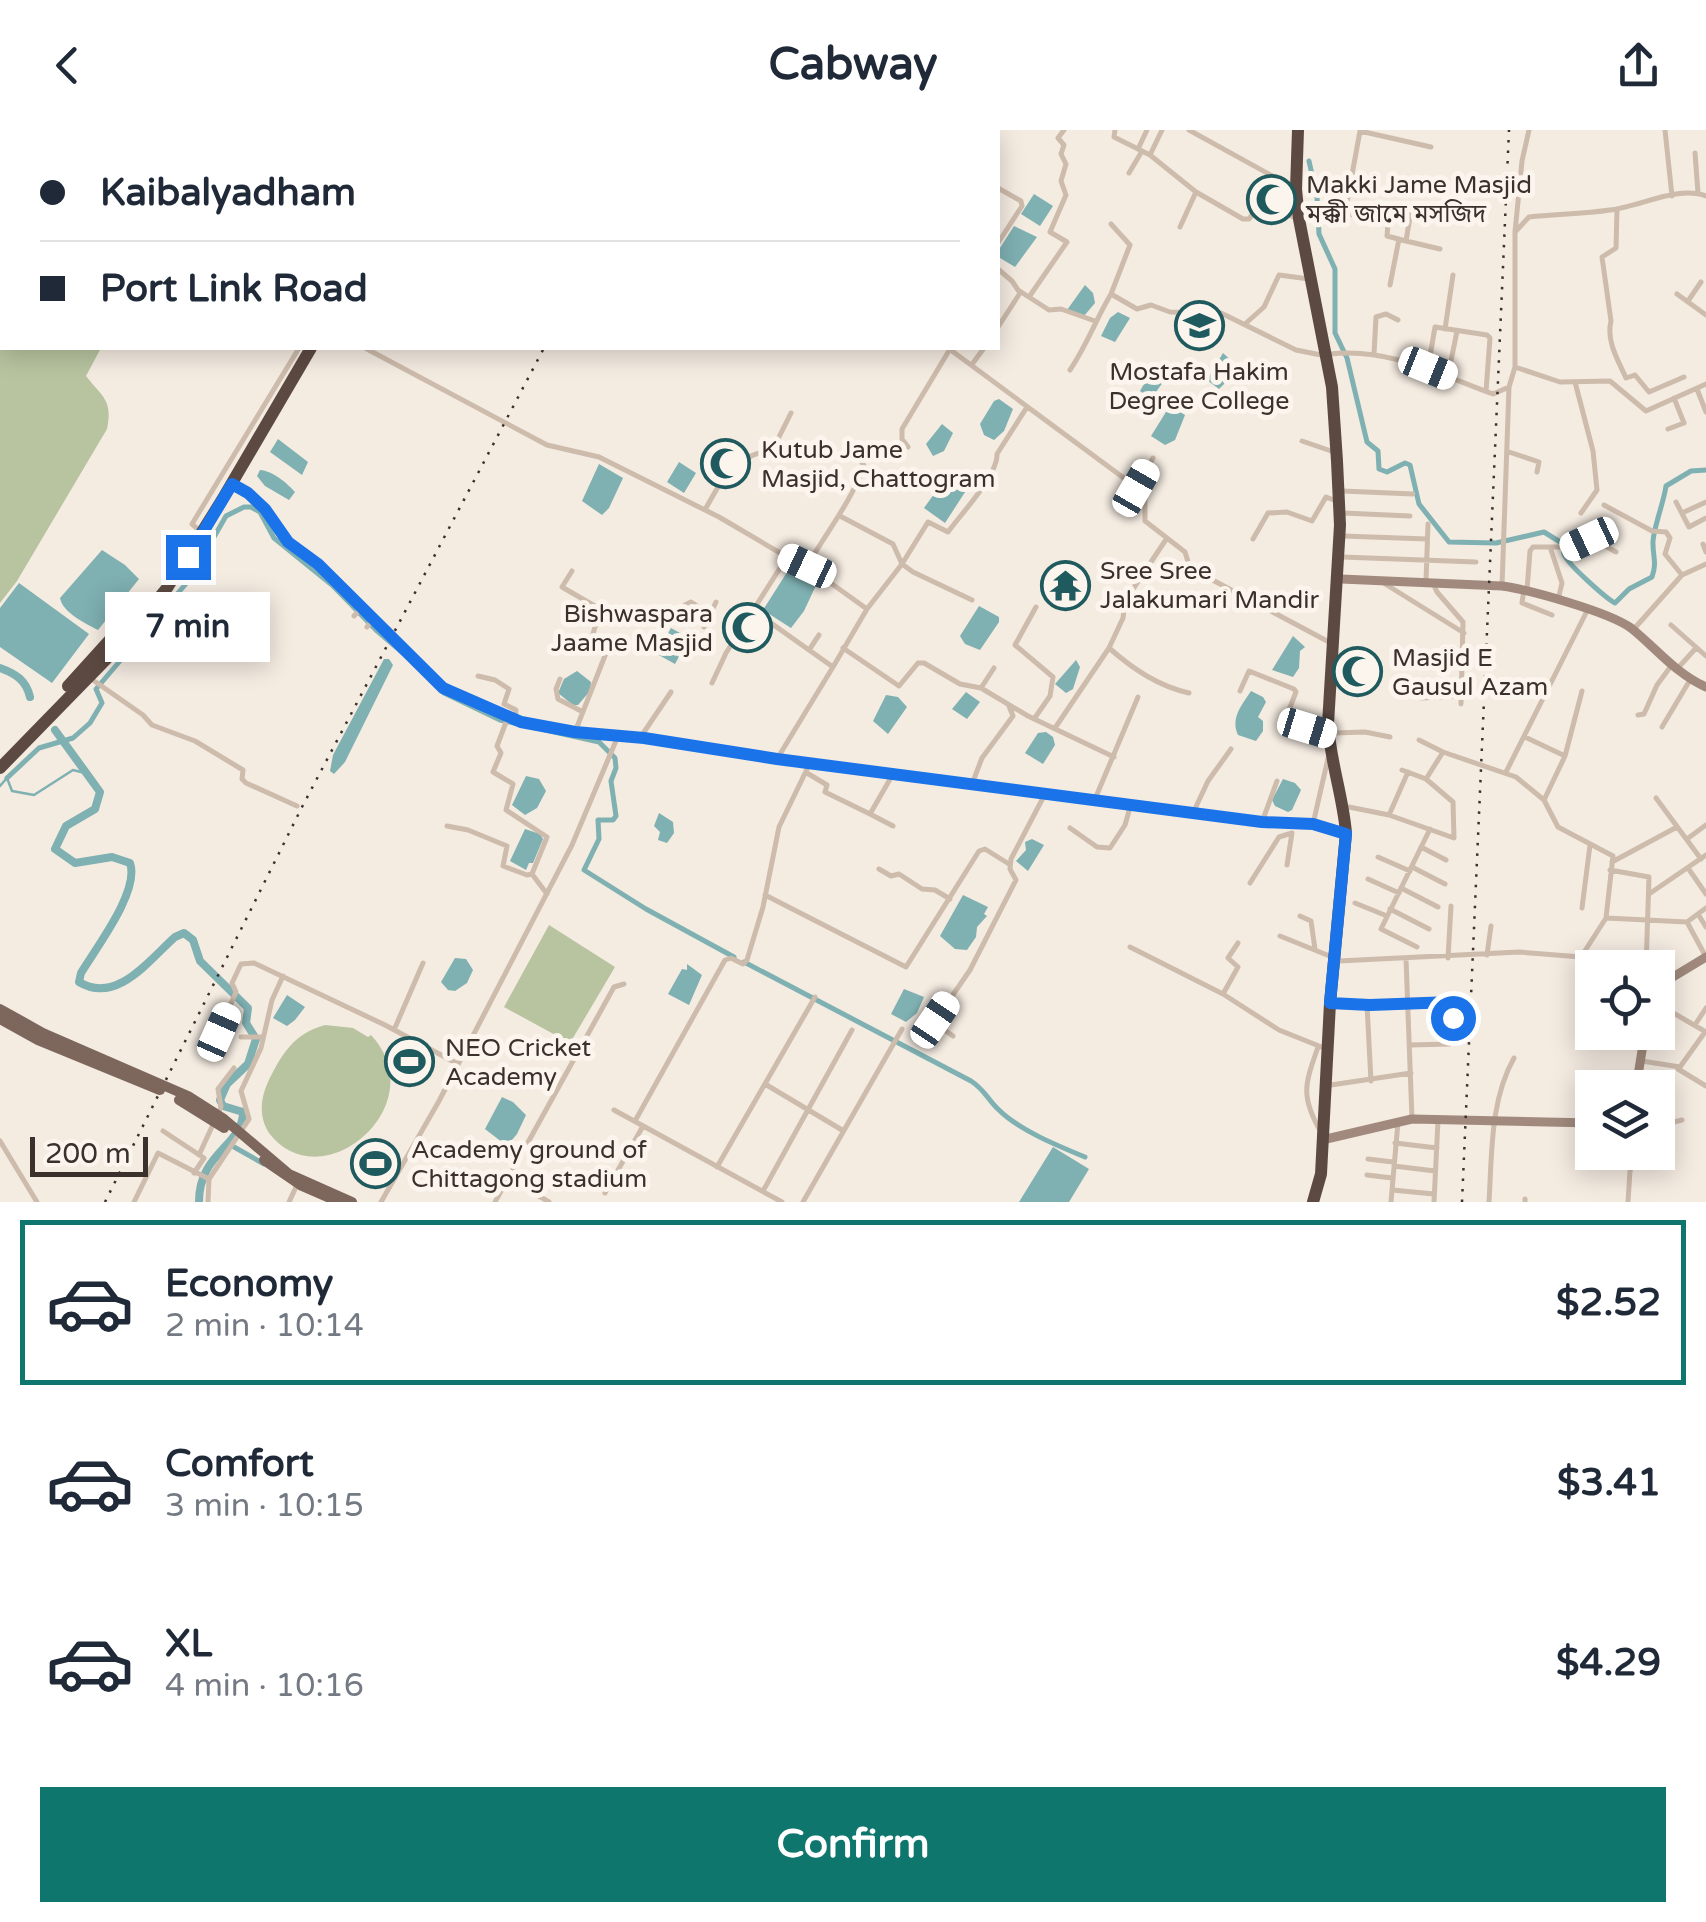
<!DOCTYPE html>
<html lang="en">
<head>
<meta charset="utf-8">
<style>
  body { margin:0; font-family:"Varela Round","Noto Sans Bengali",sans-serif; background:#f6f6f7; color:#1f2937; height:100vh; display:flex; flex-direction:column; font-size:38px; white-space:nowrap }
  * { box-sizing:border-box; margin:0 }
  p { font-size:32px; color:#747a83 }
  .icon { flex:none; width:55px; height:55px; fill:none; stroke:currentColor; stroke-width:2; stroke-linecap:round; stroke-linejoin:round }
  .map { position:relative; height:1072px; overflow:hidden }
  .details { display:flex; flex-direction:column; background:#fff; flex:1 }
  .details>* { flex:none }
  .top-card { position:absolute; left:0px; top:0px; width:1000px; height:220px; box-shadow:0 5px 25px #0003; display:grid; align-content:center; height:220px; padding:0 40px; background:#fff }
  .controls { position:absolute; left:1575px; top:820px; display:grid; gap:20px }
  .controls a { display:grid; place-items:center; width:100px; height:100px; border-radius:0px; background:#fff; box-shadow:0 5px 25px #0003; font-size:50px }
  .scale { position:absolute; left:30px; bottom:25px; width:118px; box-sizing:border-box; padding-left:10px; border:5px solid #3b302b; border-top:0; font-size:28px; line-height:35px; white-space:nowrap; color:#3b302b; -webkit-text-stroke:8px #fbf5ee; paint-order:stroke }
  .end { position:absolute; width:45px; height:45px; margin:-22px; border:12px solid #1a73e8; background:#fff; box-shadow:0 0 0 5px #fff }
  .from { border-radius:50% }
  .bubble { position:absolute; height:70px; border-radius:0px; background:#fff; box-shadow:0 5px 25px #0003; font-size:32px; font-weight:700; line-height:70px; text-align:center }
  .car { position:absolute; width:30px; height:60px; margin:-30px -15px; border-radius:12px; box-shadow:0 0 8px 2px #0007; background:linear-gradient(#fff 24%,#345 0 40%,#fff 0 76%,#345 0 86%,#fff 0) }
  .top-card b { display:flex; align-items:center; gap:35px; height:95px; font-size:38px }
  .top-card b+b { border-top:2px solid #e0e1e3 }
  .top-card i { width:25px; height:25px; background:#1f2937 }
  ul { padding:18px 0 0; list-style:none }
  li { display:flex; align-items:center; gap:30px; height:165px; margin:0 20px 15px; padding:0 20px; border:5px solid transparent; border-radius:0px }
  li div { flex:1 }
  li b { display:block; font-size:38px }
  li em { font-style:normal; font-weight:700 }
  li.selected { border-color:#0f766e }
  li>.icon { width:90px; height:90px; stroke-width:1.5 }
  .button { display:flex; gap:20px; margin-top:auto; padding:20px 40px }
  .button a { flex:1; height:115px; border-radius:0px; background:#0f766e; color:#fff; font-size:40px; font-weight:700; line-height:115px; text-align:center }
  header { display:flex; justify-content:space-between; align-items:center; height:130px; padding:0 40px; background:#fff; font-size:45px; font-weight:700 }
  .map>svg:first-child { display:block }
  .green { fill:#b8c4a0 }
  .water { fill:#7fb0b2 }
  .lines { fill:none; stroke-linecap:round; stroke-linejoin:round }
  .stream { stroke:#7fb0b2; stroke-width:2.5 }
  .canal { stroke:#7fb0b2; stroke-width:5 }
  .river { stroke:#7fb0b2; stroke-width:8 }
  .street { stroke:#cdbbac; stroke-width:5 }
  .secondary { stroke:#a18a7d; stroke-width:9 }
  .primary { stroke:#7d675c; stroke-width:10 }
  .highway { stroke:#5c4a42; stroke-width:12 }
  .rail { stroke:#3b302b; stroke-width:2.5; stroke-dasharray:2.5 8; stroke-linecap:butt }
  .primary-bridge { stroke:#7d675c; stroke-width:10 }
  .route { stroke:#1a73e8; stroke-width:12 }
  .labels { text-anchor:middle; dominant-baseline:central; stroke-width:10; stroke-linejoin:round; paint-order:stroke }
  .poi-label { font-size:25px; fill:#3b302b; stroke:#fbf5ee; text-anchor:start }
</style>
</head>
<body>
<header><svg class="icon" aria-label="back" viewBox="0 0 24 24"><path d="M15 5l-7 7 7 7"/></svg>Cabway<svg class="icon" aria-label="share" viewBox="0 0 24 24"><path d="M12 15V3M7 8l5-5 5 5M5 13v7h14v-7"/></svg></header>
<div class="map">
<svg width="1706" height="1072" viewBox="0 0 1706 1072">
  <rect width="100%" height="100%" fill="#f4ebe1"/>
  <path class="green" d="M0 0H237L2 2V218H101L86 246C102 267 113 269 107 299L17 451 0 473Z
    M549 795 615 837 570 913 504 877Z
    M325 895 353 898 368 907 371 905C436 975 321 1072 269 1003 259 987 260 969 268 952 281 925 294 903 325 895Z
    M416 913 427 920 408 949 401 944 399 934 412 914Z"/>
  <path class="water" d="M1034 64 1053 76 1040 96 1021 84Z
    M1014 96 1037 107 1015 137 1000 128 998 121Z
    M1085 155 1093 163 1095 173 1084 186 1067 180Z
    M1118 182 1130 188 1115 212 1101 206 1110 188Z
    M1223 223 1235 234 1226 252 1219 259 1207 250Z
    M1155 235 1168 245 1151 269 1140 261Z
    M999 269 1013 279 1004 301 994 310 984 305 980 294 994 271Z
    M1175 279 1185 285 1175 310 1165 315 1151 306 1166 282Z
    M942 294 953 303 944 321 933 326 926 314Z
    M278 309 308 332 302 345 270 322Z
    M679 332 696 343 684 363 667 352Z
    M599 334 623 348 609 378 602 385 582 371Z
    M260 340C273 341 287 353 295 362L289 370 265 356 257 346Z
    M947 346 956 348 967 359 945 393 924 378Z
    M102 420 125 435 139 449 98 500C85 493 63 483 60 468Z
    M791 436 818 451 804 481 791 498 763 480Z
    M19 453 89 504 52 553 0 517V478Z
    M979 476 999 487V492L980 520 965 514 960 506Z
    M671 498 689 508 675 534 657 524Z
    M1293 506 1305 517 1300 521 1299 538 1293 547 1272 540Z
    M384 529H389L393 535 345 632 334 644 330 641 333 625Z
    M1076 530 1080 537 1073 559 1066 563 1055 554Z
    M577 541 591 552 590 561 578 575H573L558 563 564 549Z
    M1251 561 1263 567 1266 572 1258 587 1263 591V601L1256 611 1238 605C1230 588 1242 575 1251 561Z
    M966 562 980 572 967 589 952 579Z
    M886 565 898 567 907 577 888 604 873 591Z
    M1046 602 1053 607 1055 615 1043 634 1025 623 1038 603Z
    M526 646 539 649 546 661 537 678 525 685 512 675Z
    M1283 649 1295 653 1301 660 1292 680 1288 682 1275 676 1272 670Z
    M659 683 673 692 674 703 667 713 658 710 660 702 654 696Z
    M525 699 540 704 543 709 533 733H529L526 740 510 731Z
    M1032 709 1044 715 1028 741 1016 731 1026 720 1025 712Z
    M963 765 988 777 984 784 987 786 977 797 976 807 967 820 955 819 940 806Z
    M455 828 466 829 473 840 467 853 455 861 448 860 441 852Z
    M687 834 702 845 689 875 668 864 682 839 687 840Z
    M904 859 924 867 917 883 906 892 891 884Z
    M287 865 305 877 295 890 287 896 273 888Z
    M502 967 513 972 526 985 517 1004 507 1016 485 999Z
    M1053 1017 1089 1039 1069 1072H1019Z"/>
  <g class="lines">
    <path class="stream" d="M0 656 7 648 12 661 34 665 73 640 89 644"/>
    <path class="canal" d="M1309 31 1317 67 1319 104 1335 139V203L1347 228 1367 312 1378 321 1379 339 1387 342 1405 333 1410 335 1419 374 1449 412 1496 413 1544 402 1565 415C1564 418 1563 421 1564 424 1566 433 1607 469 1615 473L1629 459 1652 447C1657 433 1653 427 1653 414 1652 402 1664 372 1666 356L1691 341 1706 340
      M425 543 444 563 500 590 599 612 615 628 616 638 611 651 616 686 613 690H598L599 709 584 740 646 779 734 827
      M7 648 39 618 73 608 90 593 102 573 96 559 190 449 226 386 244 377H251L260 382 274 408 332 455 376 500 410 529
      M744 832 971 951C985 960 988 970 999 980 1019 1000 1058 1016 1085 1027
      M227 1013 264 1034"/>
    <path class="river" d="M0 538C16 544 26 550 30 567
      M55 600 100 662 95 679 66 696 55 719 75 733 112 727 130 733C140 761 96 818 81 843L79 852C117 875 150 829 175 807L184 803 193 810 200 831 248 878 246 893 256 909 248 934 227 954 220 970 223 976 243 982C243 1016 199 1022 199 1072"/>
    <path class="street" d="M647 0H654
      M1115 0 1114 7 1150 25
      M1162 0 1150 25 1196 62 1243 89H1249L1257 78 1264 75 1296 88
      M1189 0 1296 59
      M1665 0 1672 66
      M1360 1 1345 83 1388 94 1387 106 1406 111 1411 81
      M1360 1 1431 17
      M418 2 419 0
      M684 2 685 0
      M809 2 810 0
      M918 2 920 0
      M1138 19 1147 0
      M1695 23 1698 63
      M1129 43 1142 21
      M998 58 1021 71 1022 76 998 113
      M1617 79 1616 118 1602 127 1611 191C1606 211 1618 230 1626 248L1635 245 1649 262 1684 247
      M1111 94 1130 115 1111 164 1137 179 1151 175 1170 182 1221 183 1296 220 1321 225
      M1180 97 1196 62
      M1515 102 1522 31 1529 0
      M1406 111 1440 119
      M998 139 1012 151 1020 163 998 197
      M1390 155 1399 109
      M1018 160 1049 180 1061 179 1095 191
      M1677 164 1706 185
      M1029 167 1067 112 1050 102 1066 65 1061 51 1066 34 1061 24 1064 15 1058 8 1064 0
      M1688 171 1701 152
      M1245 194 1264 177 1279 145 1309 149
      M1445 199 1453 145
      M365 218 547 315 599 327 719 387 787 427
      M948 218 1136 357 1145 369V391L1185 422 1190 438 1329 512
      M1330 224C1388 217 1441 245 1493 264L1509 257
      M1374 224 1376 187 1386 184 1398 190
      M973 233 984 218
      M1515 237 1560 252 1610 251 1646 281 1706 254
      M1428 238 1435 197 1487 205 1490 208 1486 261
      M1070 240C1087 215 1096 189 1111 164
      M1448 246 1457 201
      M1575 252 1593 321 1597 360 1581 383
      M1697 259 1706 282
      M1668 299 1684 293 1674 268
      M1302 311 1337 323
      M908 317 902 309V299L950 219
      M1509 322 1539 332 1537 342
      M235 356 265 379 288 412 318 434 443 558 521 592 575 602 644 608 777 629 1262 692 1313 694 1344 703
      M1136 357 1153 328
      M1343 361 1413 364
      M1676 372 1689 397 1706 388
      M1604 375 1652 401 1666 402 1670 408 1665 424 1682 445
      M706 378C727 341 731 329 773 319L791 283
      M1343 383 1410 386
      M1682 383 1706 372
      M840 386 893 414 902 434 913 442 972 470
      M200 401 192 394 299 218
      M1343 406 1427 409
      M1253 409 1268 383 1287 382 1312 391 1326 367 1339 372
      M1703 414 1706 422
      M1550 417 1562 453 1558 470
      M1342 427 1476 432
      M572 441 562 457 600 479 593 504 608 518 575 602
      M1426 451 1428 394
      M1382 452 1464 503
      M1433 453 1437 462 1463 492 1461 574
      M1502 456 1509 257 1515 237V102L1529 87C1556 84 1583 84 1610 80 1639 77 1678 55 1706 66
      M1524 459 1522 473 1552 485
      M1527 460 1530 421 1533 417H1571L1591 408 1616 422
      M867 479 902 434 928 392 948 402C961 384 998 345 997 324L1027 277
      M754 481 809 520
      M354 486 362 477
      M677 487 685 475 691 472 710 484
      M1671 495 1706 526
      M367 497 374 488
      M704 497 716 472
      M1633 500 1682 445 1706 434
      M843 518 899 556 918 533H924L960 554 981 558 1028 586 1114 627
      M1109 518C1133 539 1158 556 1189 563
      M833 537 867 479 807 436C826 403 851 372 864 336L860 329
      M1678 538 1696 518
      M478 546 495 550 509 559 504 574 516 580 515 590
      M90 548 143 585 152 595 195 611 243 640 242 649 246 653 297 676
      M560 549 556 559 558 569 581 581
      M712 553 726 523 787 427 807 436
      M981 558 994 538
      M1240 561 1249 541 1294 559 1296 562 1285 590 1326 604
      M1421 568 1461 566
      M1638 585 1644 584 1657 555 1671 536
      M1034 589 1050 566 1053 547 1015 515 1036 477
      M1662 597 1690 550
      M1055 598 1109 518 1123 488 1125 471 1167 408
      M1334 603 1365 602 1390 607
      M1525 607 1565 626
      M640 608 671 562
      M1419 610 1443 622 1516 647 1544 670 1558 697 1613 726 1606 788 1581 827
      M777 629 833 537 809 520 819 505
      M1506 642 1587 481
      M807 643 827 655 825 662 870 684
      M1426 649 1443 622
      M972 654 982 628 1013 586 1009 576
      M1656 668 1701 729
      M1095 669 1138 567
      M1544 670 1565 626 1582 561
      M1349 677 1389 685 1454 708 1453 672 1426 649 1402 640
      M1193 683 1208 651 1231 619
      M1389 685 1408 642
      M1262 692 1277 651
      M1313 694 1329 624
      M447 696 468 700 507 716 503 736 527 745 532 744 547 707 506 680 513 654 493 642 501 623 497 616 508 587
      M893 696 870 684 893 644
      M1070 698 1097 717 1110 718 1125 695 1131 674
      M1687 709 1706 695
      M1421 717 1446 730
      M1378 727 1410 741
      M1612 732 1677 697
      M1287 735 1292 703
      M1412 737 1445 754
      M1688 738 1706 764
      M879 739 891 746 899 744 922 759 935 760 950 769
      M1610 740 1649 747 1646 838
      M532 744 547 764
      M1368 749 1399 763
      M1250 753 1279 707 1292 703
      M1401 758 1438 777
      M1649 764 1706 725
      M765 765 906 837 979 721 985 719 1009 734
      M1355 773 1387 786
      M1582 778 1590 715
      M1390 779 1429 799
      M1698 784 1706 797
      M1300 786 1311 791 1315 819
      M1606 788 1687 792 1706 827
      M1687 792 1706 778
      M1280 806 1332 827
      M1130 817 1223 864 1279 900 1324 918
      M1417 817 1381 799 1430 699
      M1487 825 1491 796
      M1448 828 1451 776
      M1406 829 1412 989
      M1339 831 1519 822 1581 827 1599 838
      M1223 864 1238 837 1228 828 1238 813
      M1333 873 1367 875 1452 872 1453 888
      M1658 874 1706 902
      M1367 875 1371 951
      M1695 895 1706 878
      M214 900 219 902 236 862 232 853 241 834 254 833 385 895 458 934
      M394 900 423 833
      M953 906 936 894 935 891 970 840 1016 750 1010 739 1011 729 1045 664
      M241 907H263
      M1410 915 1450 914
      M1318 917C1305 954 1300 966 1321 1002
      M1642 931 1680 937 1705 902
      M1678 939 1706 956
      M765 954 842 1000
      M1331 955 1411 943
      M1658 963 1661 964
      M614 980 782 1072
      M1658 988 1670 993 1682 990
      M635 991 725 830 731 828 743 834 747 830 763 777 779 697 810 633
      M163 1001 204 1028 194 1043
      M0 1011 37 1072
      M1395 1013 1437 1018
      M199 1025 221 977 218 959 234 938
      M1368 1029 1393 1032
      M1394 1036 1435 1041
      M717 1037 815 867
      M1367 1045 1392 1048
      M209 1049 249 989 241 961 261 918 272 870 283 846
      M1392 1060 1434 1064
      M763 1061 852 900
      M532 1062 549 1072
      M605 1063 643 996
      M1525 1069V1072
      M134 1072 158 1023 209 1049 208 1072
      M289 1072 296 1057
      M381 1072 439 971 572 715 618 606
      M495 1072 614 857 624 854
      M803 1072 902 899
      M1391 1072 1398 992
      M1434 1072 1438 990
      M1489 1072C1492 1024 1490 970 1514 928
      M1628 1072 1630 1041 1638 1022"/>
    <path class="secondary" d="M1341 449 1502 456C1530 460 1609 482 1631 498 1656 518 1676 544 1706 557
      M1658 856 1706 827
      M1636 958 1645 902
      M1322 1010 1412 989 1592 993"/>
    <path class="primary" d="M264 1030 302 1056 339 1072"/>
    <path class="highway" d="M1298 0 1296 59 1299 89 1332 257 1337 331 1340 395 1328 594C1330 631 1343 666 1346 703L1330 873 1321 1044 1313 1072
      M434 2 436 0
      M68 556 145 471
      M0 638 121 514 167 458 222 370 311 218"/>
    <path class="rail" d="M663 2 665 0
      M105 1072 302 677 544 218
      M1462 1072 1509 0"/>
    <path class="primary-bridge" d="M0 879 43 903 188 966 224 989 289 1044 352 1072
      M0 889 38 910 160 960
      M179 970 224 998"/>
  </g>
  <g class="lines">
    <path class="route" d="M188 427 232 354 248 363 265 379 288 412 318 434 443 558 521 592 575 602 644 608 777 629 1262 692 1313 694 1346 704 1330 873 1370 875 1452 872 1453 888"/>
  </g>
  <defs>
    <symbol id="mosque-ring" viewBox="-11 -11 22 22"><circle r="9.5" fill="#fbf5ee" stroke="#1f5a5e" stroke-width="1.5"/><path d="M3.5-4.9A6 6 0 1 0 3.5 4.9A5 5 0 1 1 3.5-4.9Z" fill="#1f5a5e"/></symbol>
    <symbol id="university-ring" viewBox="-11 -11 22 22"><circle r="9.5" fill="#fbf5ee" stroke="#1f5a5e" stroke-width="1.5"/><path d="M0-5L7-2L0 1L-7-2ZM-4 1L0 2.5L4 1V4Q0 6-4 4Z" fill="#1f5a5e"/></symbol>
    <symbol id="temple-ring" viewBox="-11 -11 22 22"><circle r="9.5" fill="#fbf5ee" stroke="#1f5a5e" stroke-width="1.5"/><path d="M0-6L5-2H3V0L6.5 2.5H4V6H1.5V3h-3V6H-4V2.5H-6.5L-3 0V-2H-5Z" fill="#1f5a5e"/></symbol>
    <symbol id="stadium-ring" viewBox="-11 -11 22 22"><circle r="9.5" fill="#fbf5ee" stroke="#1f5a5e" stroke-width="1.5"/><path d="M0-5a6.5 5 0 1 0 0 10a6.5 5 0 1 0 0-10ZM-3.5-1.8h7v3.6h-7Z" fill="#1f5a5e"/></symbol>
  </defs>
  <g fill-rule="evenodd">
    <use href="#mosque-ring" x="1244" y="42" width="55" height="55"/>
    <use href="#university-ring" x="1172" y="168" width="55" height="55"/>
    <use href="#mosque-ring" x="698" y="306" width="55" height="55"/>
    <use href="#temple-ring" x="1038" y="428" width="55" height="55"/>
    <use href="#mosque-ring" x="720" y="470" width="55" height="55"/>
    <use href="#mosque-ring" x="1330" y="514" width="55" height="55"/>
    <use href="#stadium-ring" x="382" y="904" width="55" height="55"/>
    <use href="#stadium-ring" x="348" y="1006" width="55" height="55"/>
  </g>
  <g class="labels">
    <g class="poi-label">
      <text x="1306" y="55">Makki Jame Masjid<tspan x="1306" dy="29">মক্কী জামে মসজিদ</tspan></text>
      <text x="1199" y="242" text-anchor="middle">Mostafa Hakim<tspan x="1199" dy="29">Degree College</tspan></text>
      <text x="761" y="320">Kutub Jame<tspan x="761" dy="29">Masjid, Chattogram</tspan></text>
      <text x="1100" y="441">Sree Sree<tspan x="1100" dy="29">Jalakumari Mandir</tspan></text>
      <text x="713" y="484" text-anchor="end">Bishwaspara<tspan x="713" dy="29">Jaame Masjid</tspan></text>
      <text x="1392" y="528">Masjid E<tspan x="1392" dy="29">Gausul Azam</tspan></text>
      <text x="445" y="918">NEO Cricket<tspan x="445" dy="29">Academy</tspan></text>
      <text x="411" y="1020">Academy ground of<tspan x="411" dy="29">Chittagong stadium</tspan></text>
    </g>
  </g>
</svg>
<div class="controls">
<a><svg class="icon" aria-label="locate" viewBox="0 0 24 24"><circle cx="12" cy="12" r="6"/><path d="M12 2v4M12 18v4M2 12h4M18 12h4"/></svg></a>
<a><svg class="icon" aria-label="layers" viewBox="0 0 24 24"><path d="M12 4l9 5-9 5-9-5zM3 14l9 5 9-5"/></svg></a>
</div>
<div class="scale">200 m</div>
<i class="end from" style="left:1453px;top:888px"></i>
<i class="end" style="left:188px;top:427px"></i>
<div class="bubble" style="left:105px;top:462px;width:165px">7 min</div>
<i class="car" style="left:1428px;top:238px;rotate:112deg"></i>
<i class="car" style="left:1136px;top:358px;rotate:30deg"></i>
<i class="car" style="left:1589px;top:409px;rotate:245deg"></i>
<i class="car" style="left:807px;top:436px;rotate:295deg"></i>
<i class="car" style="left:1307px;top:598px;rotate:107deg"></i>
<i class="car" style="left:935px;top:890px;rotate:34deg"></i>
<i class="car" style="left:219px;top:902px;rotate:24deg"></i>
<div class="top-card">
<b><i class="from"></i>Kaibalyadham</b>
<b><i></i>Port Link Road</b>
</div>
</div>
<section class="details">
<ul>
<li class="selected"><svg class="icon" aria-label="car" viewBox="0 0 24 24"><path d="M5 17H2v-5l4-1 3-4h7l3 4 3 1v5h-3M9 17h6M6 11h13"/><circle cx="7" cy="17" r="2"/><circle cx="17" cy="17" r="2"/></svg><div><b>Economy</b><p>2 min · 10:14</p></div><em>$2.52</em></li>
<li><svg class="icon" aria-label="car" viewBox="0 0 24 24"><path d="M5 17H2v-5l4-1 3-4h7l3 4 3 1v5h-3M9 17h6M6 11h13"/><circle cx="7" cy="17" r="2"/><circle cx="17" cy="17" r="2"/></svg><div><b>Comfort</b><p>3 min · 10:15</p></div><em>$3.41</em></li>
<li><svg class="icon" aria-label="car" viewBox="0 0 24 24"><path d="M5 17H2v-5l4-1 3-4h7l3 4 3 1v5h-3M9 17h6M6 11h13"/><circle cx="7" cy="17" r="2"/><circle cx="17" cy="17" r="2"/></svg><div><b>XL</b><p>4 min · 10:16</p></div><em>$4.29</em></li>
</ul>
<div class="button"><a>Confirm</a></div>
</section>
</body>
</html>
